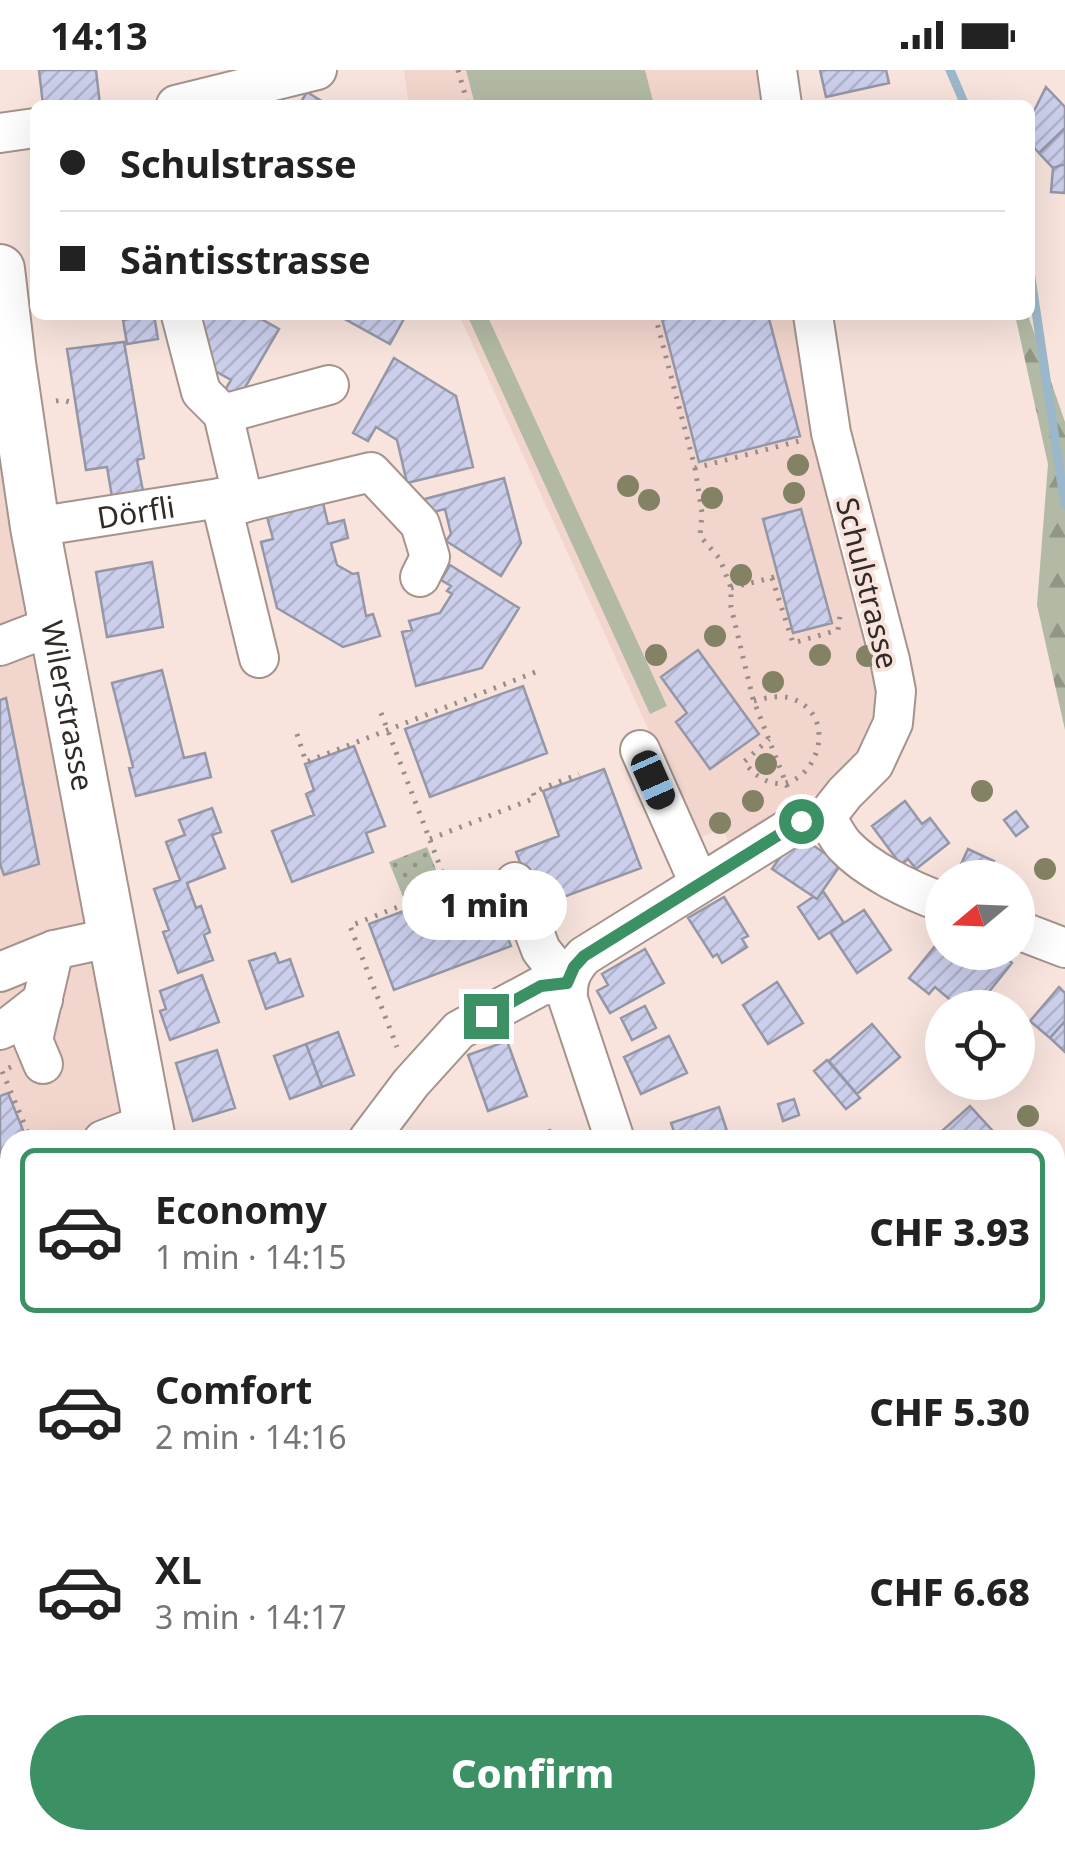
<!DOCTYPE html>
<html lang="en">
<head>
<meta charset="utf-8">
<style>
  body { margin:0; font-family:"Noto Sans",sans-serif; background:#f2f2f2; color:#222; height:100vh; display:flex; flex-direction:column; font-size:38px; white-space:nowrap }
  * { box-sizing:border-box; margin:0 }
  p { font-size:32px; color:#767676 }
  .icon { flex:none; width:55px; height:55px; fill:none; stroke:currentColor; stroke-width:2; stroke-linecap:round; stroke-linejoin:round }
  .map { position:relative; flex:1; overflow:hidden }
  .sheet { position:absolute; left:0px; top:1060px; width:1065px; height:720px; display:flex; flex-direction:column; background:#fff; border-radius:30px 30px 0 0; box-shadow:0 10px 40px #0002 }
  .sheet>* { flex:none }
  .top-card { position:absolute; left:30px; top:30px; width:1005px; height:220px; border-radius:15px; box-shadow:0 10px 40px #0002; display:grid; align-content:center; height:220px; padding:0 30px; background:#fff }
  .needle { width:65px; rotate:251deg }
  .fabs { position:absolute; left:925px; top:790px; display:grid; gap:20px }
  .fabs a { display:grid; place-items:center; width:110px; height:110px; border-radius:50%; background:#fff; box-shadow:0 10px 40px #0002; font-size:50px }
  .end { position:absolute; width:45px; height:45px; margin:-22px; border:12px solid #3c9164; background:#fff; box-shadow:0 0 0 5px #fff }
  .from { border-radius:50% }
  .bubble { position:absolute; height:70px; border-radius:35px; background:#fff; box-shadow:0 10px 40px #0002; font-size:32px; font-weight:800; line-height:70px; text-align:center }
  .car { position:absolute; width:30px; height:60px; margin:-30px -15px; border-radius:12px; box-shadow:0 0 8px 2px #0007; background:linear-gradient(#222 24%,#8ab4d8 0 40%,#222 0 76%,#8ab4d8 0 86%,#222 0) }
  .top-card b { display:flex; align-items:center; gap:35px; height:95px; font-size:38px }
  .top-card b+b { border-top:2px solid #e0e0e0 }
  .top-card i { width:25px; height:25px; background:#222 }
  ul { padding:18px 0 0; list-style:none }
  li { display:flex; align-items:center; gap:30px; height:165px; margin:0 20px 15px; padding:0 10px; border:5px solid transparent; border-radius:15px }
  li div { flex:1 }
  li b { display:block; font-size:38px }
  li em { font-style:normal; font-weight:800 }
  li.current { border-color:#3c9164 }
  li>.icon { width:90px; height:90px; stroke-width:1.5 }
  .action { display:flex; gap:20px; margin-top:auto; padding:20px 30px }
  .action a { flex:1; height:115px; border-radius:60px; background:#3c9164; color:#fff; font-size:40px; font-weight:800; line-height:115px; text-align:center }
  .status { display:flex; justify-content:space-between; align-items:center; height:70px; padding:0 50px; background:#fff; direction:ltr }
  .status svg { height:28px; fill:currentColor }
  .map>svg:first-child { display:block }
  .built { fill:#f2d6cd }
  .green { fill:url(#green-dots) }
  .forest { fill:url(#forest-firs) }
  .pitch { fill:#b2baa5 }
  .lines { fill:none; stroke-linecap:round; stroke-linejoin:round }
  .stream { stroke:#9bb8ca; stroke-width:9 }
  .building { fill:url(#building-hatch); stroke:#9597a7; stroke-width:2.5 }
  .minor-casing { stroke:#a5938c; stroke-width:42 }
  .major-casing { stroke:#a5938c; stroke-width:52 }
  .path { stroke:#9a8c87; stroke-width:5; stroke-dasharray:2.5 8; stroke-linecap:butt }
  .minor { stroke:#fff; stroke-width:38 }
  .major { stroke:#fff; stroke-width:48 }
  .tree { fill:#838264 }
  .route { stroke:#3c9164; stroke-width:12 }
  .labels { text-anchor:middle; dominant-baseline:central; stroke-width:8; stroke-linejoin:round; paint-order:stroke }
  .street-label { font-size:30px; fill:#312a27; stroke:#f8e4dd }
</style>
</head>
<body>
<div class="status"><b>14:13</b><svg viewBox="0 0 49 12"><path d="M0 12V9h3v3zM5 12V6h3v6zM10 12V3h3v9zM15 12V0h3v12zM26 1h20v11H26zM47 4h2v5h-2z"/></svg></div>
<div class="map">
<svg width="1065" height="1780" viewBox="0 0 1065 1780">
  <defs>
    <pattern id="green-dots" width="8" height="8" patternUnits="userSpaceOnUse" patternTransform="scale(2.5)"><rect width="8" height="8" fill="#b2baa5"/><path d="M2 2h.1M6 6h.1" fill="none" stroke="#919786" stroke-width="1.8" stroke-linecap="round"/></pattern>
    <pattern id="forest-firs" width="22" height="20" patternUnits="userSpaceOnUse" patternTransform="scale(2.5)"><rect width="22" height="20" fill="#b2baa5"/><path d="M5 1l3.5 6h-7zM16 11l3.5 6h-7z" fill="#919786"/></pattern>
    <pattern id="building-hatch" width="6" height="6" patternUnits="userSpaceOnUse" patternTransform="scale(2.5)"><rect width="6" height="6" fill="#cccfec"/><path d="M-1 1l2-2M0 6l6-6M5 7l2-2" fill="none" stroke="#b0b2ca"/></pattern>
  </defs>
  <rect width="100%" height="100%" fill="#f8e4dd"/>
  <path class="built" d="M404 0H762L767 35H409Z
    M0 199 151 1070H10V1597L0 1601Z
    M459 245H797L880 632 869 673 826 723 799 728 729 774 723 759 698 768Z"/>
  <path class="green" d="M427 777 441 812 403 827 389 792Z"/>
  <path class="forest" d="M1015 245H1028L1065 352V660L1037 535 1048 394Z
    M182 1770H904L912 1780H179Z"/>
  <path class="pitch" d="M466 0H645L654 35H475Z
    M467 245H487L667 636 650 644Z"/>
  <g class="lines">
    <path class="stream" d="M950 0 965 35
      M1030 201 1065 436"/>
  </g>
  <path class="building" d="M39 0H96L100 35H43Z
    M820 0H886L889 13 826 27Z
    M1046 17 1065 37V58L1039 83 1030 73V49Z
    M307 22 328 35H299Z
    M1065 58V94L1053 98 1039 83Z
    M1065 94V123L1051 122 1053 98Z
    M154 245 158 269 127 274 123 250Z
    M186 245H254L279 259 236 333 222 325 231 310 197 291Z
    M345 245H406L390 274 343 248Z
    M661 245H768L800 366 699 392Z
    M124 272 144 388 137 390 143 421 112 427 107 397 86 400 67 279Z
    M394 288 456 326 473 397 407 413 397 370 376 357 368 371 353 363Z
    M504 408 521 473 501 506 446 471 451 464 445 439 429 443 425 429Z
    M323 433 328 454 344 450 348 468 331 473 337 495 353 504 358 503 366 546 373 544 380 566 343 577 277 538 261 472 273 469 267 447Z
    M801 439 832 553 793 563 763 449Z
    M152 492 163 557 107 567 96 502Z
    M450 495 519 538 482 598 416 616 402 562 412 560 409 551 440 543 452 524 447 521 451 516 441 510Z
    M698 580 759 664 710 699 676 652 687 643 661 607Z
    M162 600 184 688 205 683 211 707 136 726 129 698 133 697 112 613Z
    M523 616 547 683 430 727 405 659Z
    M6 628 39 794 4 805 0 794V630Z
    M354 676 385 756 366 763 373 782 292 812 272 761 314 745 306 724 314 720 305 694Z
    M604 699 641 798 537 837 516 782 559 766 543 721Z
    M905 731 922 754 930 748 949 773 916 799 908 789 901 795 872 756Z
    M212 738 221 762 212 765 225 798 187 813 196 838 201 836 210 862 204 865 213 890 178 903 163 862 169 860 154 819 180 810 166 772 185 765 179 750Z
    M1016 741 1028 757 1016 766 1004 750Z
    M796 764 841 794 817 829 772 799Z
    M968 779 994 791 986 808H960L956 805Z
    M486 810 511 876 394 920 369 854Z
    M823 821 844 853 819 869 798 837 813 827 817 829Z
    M724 827 748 866 742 869 747 877 722 893 717 884 713 887 688 848Z
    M864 840 891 880 857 903 830 862Z
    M936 875 942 882 950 886 952 882H999L1012 893 976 938H960L935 917 929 924 909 908Z
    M645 879 664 913 610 943 597 921 608 915 602 904Z
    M275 883 279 893 290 889 303 926 266 939 249 891Z
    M202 905 219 952 170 970 160 941 166 939 160 921Z
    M777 912 803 953 768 974 743 935Z
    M1059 917 1065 923V951L1050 968 1030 951Z
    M645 936 656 958 632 970 621 948Z
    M1065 951V982L1050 968Z
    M872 954 900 987 857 1024 829 991Z
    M338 962 354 1005 322 1017 306 974Z
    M669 966 687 1003 641 1024 624 987Z
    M507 971 527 1026 488 1041 468 985Z
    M306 974 322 1017 290 1029 274 986Z
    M217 980 235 1038 193 1051 176 993Z
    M827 990 860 1028 846 1039 814 1001Z
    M973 1012H1003L987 1027Z
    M8 1023 27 1070H10V1086L0 1090V1026Z
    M794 1029 799 1045 783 1051 778 1034Z
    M970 1036 1001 1070H935L934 1068Z
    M719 1037 730 1070H677L671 1053Z
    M550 1060 553 1070H521Z
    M1055 1146 1065 1160V1199L1062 1194 1055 1199Z
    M10 1373V1427L9 1424 0 1427V1377Z
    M10 1505V1553L7 1554 0 1533V1509Z
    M1065 1644V1693L1055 1680V1651Z
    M10 1725V1770L30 1771 5 1776 0 1751V1728Z
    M50 1770H79L81 1780H23V1777Z
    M538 1770H644V1780L538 1775Z
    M953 1770H1046L1033 1780 980 1778 961 1780Z"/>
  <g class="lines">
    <defs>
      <g id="minor">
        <path d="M777 0 782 35"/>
        <path d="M176 35 317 0"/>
        <path d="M0 63 35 58"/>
        <path d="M181 245 201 322 223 344 244 433"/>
        <path d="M223 344 329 315"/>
        <path d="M220 428 259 588"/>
        <path id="s1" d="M35 457 220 428 238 434 371 402 420 454 430 487 420 507"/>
        <path d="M0 576 52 556"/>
        <path d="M640 680 699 813"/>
        <path d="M826 747C832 756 837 767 844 775 867 800 911 821 942 832"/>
        <path d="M515 812 541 880 567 913"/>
        <path d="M1018 860 1065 878"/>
        <path d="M0 902 54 880 114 867"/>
        <path d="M0 960 11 955 43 930"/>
        <path d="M43 994 33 970 54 880"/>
        <path d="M103 1070 129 1060 149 1056"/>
        <path d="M368 1070 411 1013 459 960 541 916 567 913"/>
        <path d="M615 1070 568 929C567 910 571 900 584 886L801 751 826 747 845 723 874 694 893 653 896 621 890 590 831 363 813 245"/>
        <path d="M0 1111 10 1107"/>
        <path d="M10 1198 0 1202 10 1249"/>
        <path d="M1055 1267 1065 1259"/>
        <path d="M1055 1293 1065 1306"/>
        <path d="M0 1349 10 1346"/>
        <path d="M1055 1467 1065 1459"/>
        <path d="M0 1601 10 1597"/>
        <path d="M1055 1740 1065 1752"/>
      </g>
      <g id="major">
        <path id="s2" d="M0 199 11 293 35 457 151 1070"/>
        <path d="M151 1780 152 1770"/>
      </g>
    </defs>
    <use href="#minor" class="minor-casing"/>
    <use href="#major" class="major-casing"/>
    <path class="path" d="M458 0 468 35
      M655 245 695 398 799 371
      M56 331 63 330 76 334
      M695 398 702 443 700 466 720 489 731 518V537L753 629 789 721
      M772 508 793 573 838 560 841 539
      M731 518 778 506
      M754 631C766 628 781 624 793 629 854 653 795 758 744 692L769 669
      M381 643 448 817 350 856 397 977
      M297 664 306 692 538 601
      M430 769 535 728 533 722 579 704
      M11 997 2 1001 31 1070"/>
    <use href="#minor" class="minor"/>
    <use href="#major" class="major"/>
  </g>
  <g class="tree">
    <circle cx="798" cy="395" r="11"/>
    <circle cx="628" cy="416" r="11"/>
    <circle cx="794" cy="423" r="11"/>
    <circle cx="712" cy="428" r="11"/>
    <circle cx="649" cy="430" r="11"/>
    <circle cx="741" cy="505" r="11"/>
    <circle cx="715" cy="566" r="11"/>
    <circle cx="656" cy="585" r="11"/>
    <circle cx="820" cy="585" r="11"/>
    <circle cx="867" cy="586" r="11"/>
    <circle cx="773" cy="612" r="11"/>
    <circle cx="766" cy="694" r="11"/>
    <circle cx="982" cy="721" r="11"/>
    <circle cx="753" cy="731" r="11"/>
    <circle cx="720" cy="753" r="11"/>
    <circle cx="1045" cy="799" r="11"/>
    <circle cx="1028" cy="1046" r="11"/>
  </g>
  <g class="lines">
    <path class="route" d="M486 946 541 916 567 913 574 897 584 886 801 751"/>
  </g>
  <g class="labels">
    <g class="street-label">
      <text stroke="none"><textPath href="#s1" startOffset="102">Dörfli</textPath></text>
      <text transform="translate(868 513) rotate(76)">Schulstrasse</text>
      <text stroke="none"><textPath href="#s2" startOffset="442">Wilerstrasse</textPath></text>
    </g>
  </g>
</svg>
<div class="fabs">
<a><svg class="needle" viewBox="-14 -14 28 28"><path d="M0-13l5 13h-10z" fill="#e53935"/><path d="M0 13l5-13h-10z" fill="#767676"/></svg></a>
<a><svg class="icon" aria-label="locate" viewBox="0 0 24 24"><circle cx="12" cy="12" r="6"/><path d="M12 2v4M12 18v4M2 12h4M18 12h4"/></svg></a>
</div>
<i class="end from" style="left:801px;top:751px"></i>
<i class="end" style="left:486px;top:946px"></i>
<div class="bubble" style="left:402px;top:800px;width:165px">1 min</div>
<i class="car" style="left:653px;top:710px;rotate:156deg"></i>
<div class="top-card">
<b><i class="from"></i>Schulstrasse</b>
<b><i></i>Säntisstrasse</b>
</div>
<section class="sheet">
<ul>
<li class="current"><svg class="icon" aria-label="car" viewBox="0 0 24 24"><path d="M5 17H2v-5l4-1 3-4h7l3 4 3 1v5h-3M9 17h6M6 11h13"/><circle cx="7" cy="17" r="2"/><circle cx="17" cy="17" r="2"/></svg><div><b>Economy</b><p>1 min · 14:15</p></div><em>CHF 3.93</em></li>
<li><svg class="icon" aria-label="car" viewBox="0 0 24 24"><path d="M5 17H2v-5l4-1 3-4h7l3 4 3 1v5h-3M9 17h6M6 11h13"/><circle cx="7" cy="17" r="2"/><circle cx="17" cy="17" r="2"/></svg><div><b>Comfort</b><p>2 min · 14:16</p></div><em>CHF 5.30</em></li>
<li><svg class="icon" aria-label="car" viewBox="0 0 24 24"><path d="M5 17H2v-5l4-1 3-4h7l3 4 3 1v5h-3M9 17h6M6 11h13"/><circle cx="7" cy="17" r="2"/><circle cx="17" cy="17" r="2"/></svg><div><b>XL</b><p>3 min · 14:17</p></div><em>CHF 6.68</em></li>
</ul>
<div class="action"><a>Confirm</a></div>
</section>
</div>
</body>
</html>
